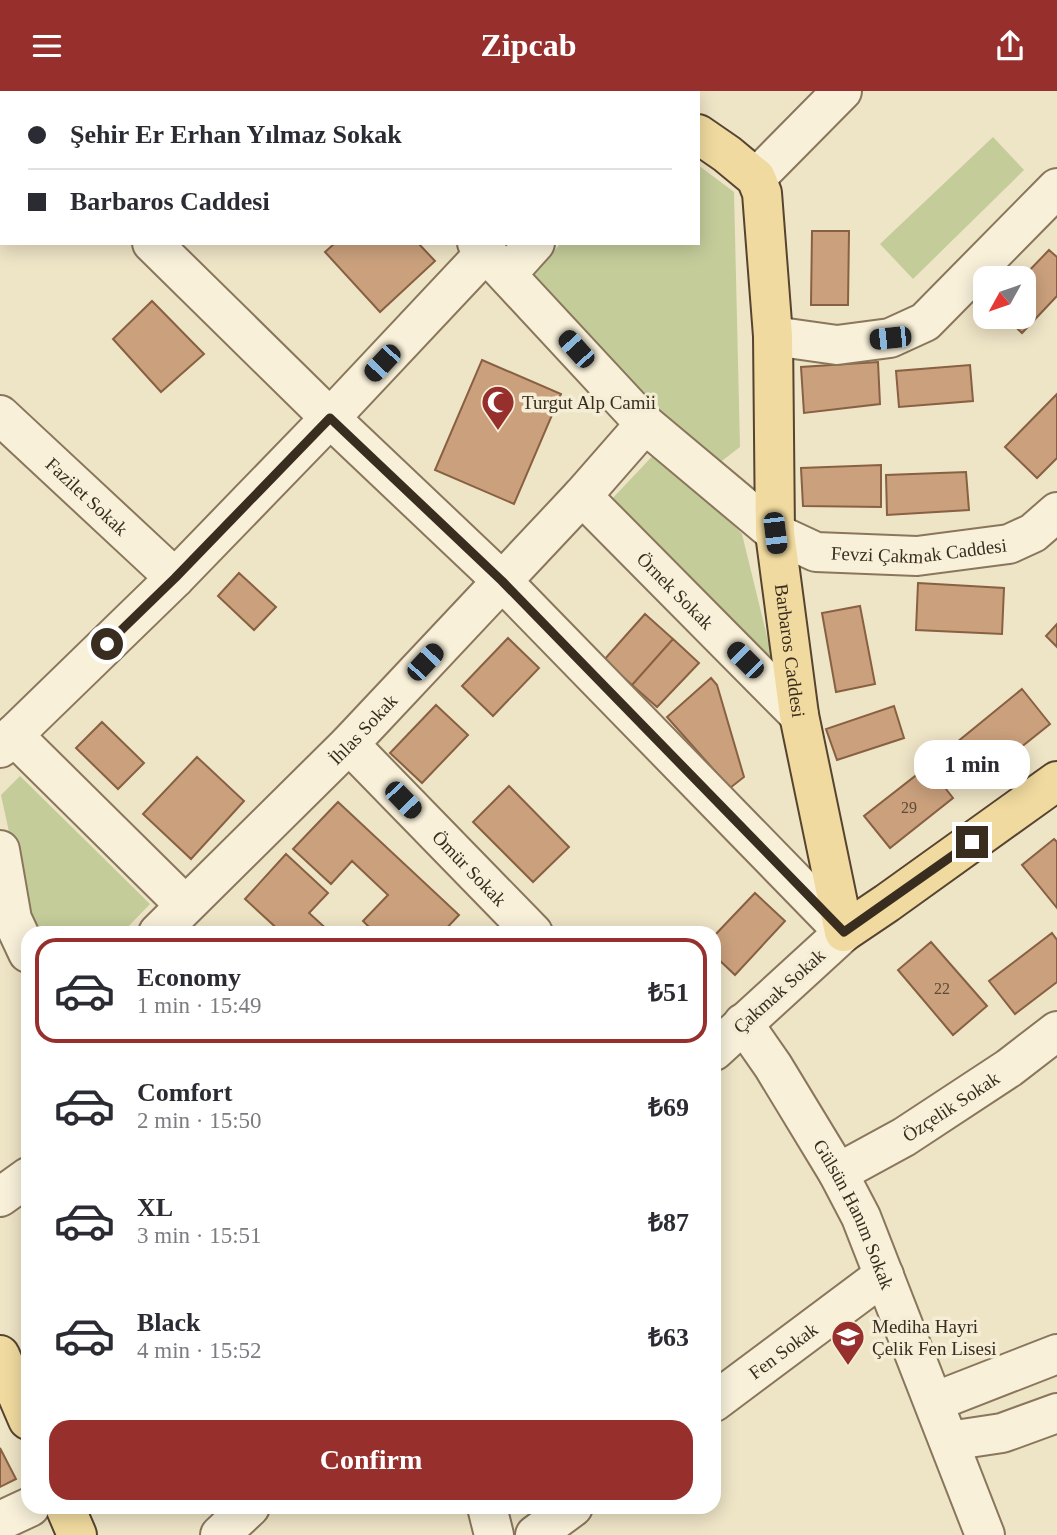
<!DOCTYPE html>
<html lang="en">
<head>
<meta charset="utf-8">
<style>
  body { margin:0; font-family:"Times New Roman",serif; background:#f2f2f3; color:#2b2b33; height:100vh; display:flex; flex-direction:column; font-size:26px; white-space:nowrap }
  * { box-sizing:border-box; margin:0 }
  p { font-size:23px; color:#7c7c81 }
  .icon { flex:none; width:38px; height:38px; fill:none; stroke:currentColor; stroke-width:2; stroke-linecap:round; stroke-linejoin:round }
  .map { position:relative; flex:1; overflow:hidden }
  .drawer { position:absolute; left:21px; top:835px; width:700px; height:588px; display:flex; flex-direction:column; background:#fff; border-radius:21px; box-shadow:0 4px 18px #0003 }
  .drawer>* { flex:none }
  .hud { position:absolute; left:0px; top:0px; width:700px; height:154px; box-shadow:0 4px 18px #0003; display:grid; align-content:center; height:154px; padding:0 28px; background:#fff }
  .needle { width:46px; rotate:230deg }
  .tools { position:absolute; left:973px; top:175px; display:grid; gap:14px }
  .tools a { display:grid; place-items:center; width:63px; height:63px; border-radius:14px; background:#fff; box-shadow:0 4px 18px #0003; font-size:35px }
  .end { position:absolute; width:32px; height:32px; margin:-16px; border:9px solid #392d1f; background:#fff; box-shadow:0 0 0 4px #fff }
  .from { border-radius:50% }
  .bubble { position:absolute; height:49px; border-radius:21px; background:#fff; box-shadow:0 4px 18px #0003; font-size:23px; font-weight:600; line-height:49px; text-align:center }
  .car { position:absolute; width:21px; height:42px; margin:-21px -10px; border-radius:9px; box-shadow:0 0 5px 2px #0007; background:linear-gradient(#222 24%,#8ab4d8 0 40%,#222 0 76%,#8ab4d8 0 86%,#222 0) }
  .hud b { display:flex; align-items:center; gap:24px; height:66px; font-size:26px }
  .hud b+b { border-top:2px solid #e1e1e2 }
  .hud i { width:18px; height:18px; background:#2b2b33 }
  ul { padding:12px 0 0; list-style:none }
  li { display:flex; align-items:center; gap:21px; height:105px; margin:0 14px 10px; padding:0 14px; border:4px solid transparent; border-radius:21px }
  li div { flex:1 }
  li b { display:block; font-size:26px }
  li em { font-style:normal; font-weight:600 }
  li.current { border-color:#97302d }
  li>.icon { width:63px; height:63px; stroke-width:1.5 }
  .cta { display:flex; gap:14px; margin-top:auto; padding:14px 28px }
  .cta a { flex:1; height:80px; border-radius:21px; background:#97302d; color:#fff; font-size:28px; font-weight:600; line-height:80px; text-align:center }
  header { display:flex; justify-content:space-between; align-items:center; height:91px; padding:0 28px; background:#97302d; color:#fff; font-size:32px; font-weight:600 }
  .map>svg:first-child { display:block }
  .green { fill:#c4cc9a }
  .building { fill:#cba17d; stroke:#886042; stroke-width:2 }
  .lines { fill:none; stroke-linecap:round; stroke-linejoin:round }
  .minor-casing { stroke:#89765c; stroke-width:42 }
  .major-casing { stroke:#574430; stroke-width:42 }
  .minor { stroke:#f8f0d9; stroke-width:38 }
  .major { stroke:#f0da9f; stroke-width:38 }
  .route { stroke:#392d1f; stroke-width:9 }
  .labels { text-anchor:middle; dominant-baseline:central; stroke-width:7; stroke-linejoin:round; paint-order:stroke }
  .number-label { font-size:16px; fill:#5e4a36 }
  .poi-label { font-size:19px; fill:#392d1f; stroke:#f5edd6; text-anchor:start }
  .street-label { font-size:19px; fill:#392d1f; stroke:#f5edd6 }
</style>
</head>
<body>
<header><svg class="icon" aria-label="menu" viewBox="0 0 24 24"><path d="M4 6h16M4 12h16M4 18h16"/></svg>Zipcab<svg class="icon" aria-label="share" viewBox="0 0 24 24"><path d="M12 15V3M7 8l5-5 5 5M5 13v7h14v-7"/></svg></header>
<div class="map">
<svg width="1057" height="1444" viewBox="0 0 1057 1444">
  <rect width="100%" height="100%" fill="#eee4c6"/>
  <path class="green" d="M993 46 1024 79 913 188 880 153Z
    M698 74 734 101 740 356 714 376 528 191 561 152H698Z
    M661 356 742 443 771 562 766 567 610 410Z
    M20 685 150 813 122 842H31L1 704Z"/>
  <path class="building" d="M812 140H849L848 214H811Z
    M335 152H418L435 170 380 221 325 161Z
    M1049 159 1057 166V205L1022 242 1005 226H1024V187H1022Z
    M152 210 204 263 161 301 113 248Z
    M482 269 561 303 514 413 435 379Z
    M878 271 880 313 804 322 801 276Z
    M970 274 973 310 899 316 896 280Z
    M1057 303V367L1037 387 1005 356Z
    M881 374V416L803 415 801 377Z
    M966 381 969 419 887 424 886 384Z
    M239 482 276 516 254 539 218 505Z
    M918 492 1004 497 1002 543 916 539Z
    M860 515 875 593 836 601 822 522Z
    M645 523 673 548 632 594 604 569Z
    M1057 533V556L1046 545Z
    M508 547 539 577 493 625 462 595Z
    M673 548 699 572 657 616 632 594Z
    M711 587 717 594 744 686 730 697 667 626Z
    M1022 598 1050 633 984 686 956 652Z
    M436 614 468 644 422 692 390 662Z
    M894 615 904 647 837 669 826 638Z
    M102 631 144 672 118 698 76 657Z
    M197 666 244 710 191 768 143 723Z
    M928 675 953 707 890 757 864 725Z
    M509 695 569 756 533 791 473 731Z
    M338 711 459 824 442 842H375L363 830 388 804 352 770 331 793 293 758Z
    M1054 748 1057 751V817L1022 774Z
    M286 763 328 802 309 822 331 842H282L245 808Z
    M755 802 785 830 735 884 714 864V845Z
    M1052 842 1057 849V891L1015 923 989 890Z
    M931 851 987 915 953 944 898 879Z
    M0 1357 16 1388 0 1396Z"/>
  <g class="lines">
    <defs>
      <g id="minor">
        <path d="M323 0 325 2"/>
        <path d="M756 87 842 0"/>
        <path d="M152 152 330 327 502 490 844 841 714 960"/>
        <path id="s1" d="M477 152 645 333 775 442 816 461 917 465 1009 453 1033 442 1057 421"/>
        <path d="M507 183 535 152"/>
        <path d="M773 245 837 254 890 247 925 231 1057 97"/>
        <path id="s2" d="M0 324 175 487"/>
        <path id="s3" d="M582 405 799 624"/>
        <path d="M13 644 185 814"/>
        <path id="s4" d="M349 653 533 842"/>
        <path d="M0 657 175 487 330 327 486 161"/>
        <path d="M0 759 12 828 28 862"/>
        <path id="s5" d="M158 842 349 653 582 405 645 333"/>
        <path id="s6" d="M743 932 773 975 838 1082 861 1126 985 1444"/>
        <path id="s7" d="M838 1082 904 1046 1009 977 1057 940"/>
        <path d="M0 1106 28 1086"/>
        <path id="s8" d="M714 1311 884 1184"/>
        <path d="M934 1311 1057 1263"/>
        <path d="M949 1350 1002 1342 1057 1322"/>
        <path d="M487 1416 494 1444"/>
        <path d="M0 1430 30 1416"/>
        <path d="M220 1444 250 1416"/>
        <path d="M535 1444 573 1416"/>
      </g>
      <g id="major">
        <path d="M642 0 644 2"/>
        <path d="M38 2 40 0"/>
        <path d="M107 2 109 0"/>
        <path id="s9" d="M698 43 727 63 756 87 762 102 773 245 775 442 799 624 844 841 887 812 1057 690"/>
        <path d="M0 49 2 47"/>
        <path d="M0 128 2 126"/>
        <path d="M0 1264 28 1329"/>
        <path d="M65 1416 77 1444"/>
      </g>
    </defs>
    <use href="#minor" class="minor-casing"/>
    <use href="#major" class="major-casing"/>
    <use href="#minor" class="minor"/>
    <use href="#major" class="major"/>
  </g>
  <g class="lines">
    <path class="route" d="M107 553 175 487 330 327 502 490 844 841 972 751"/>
  </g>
  <defs>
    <symbol id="mosque-pin" viewBox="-11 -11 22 30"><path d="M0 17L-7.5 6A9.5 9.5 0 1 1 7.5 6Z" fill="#97302d" stroke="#f5edd6"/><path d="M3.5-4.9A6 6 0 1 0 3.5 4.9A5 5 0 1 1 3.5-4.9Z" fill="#fff"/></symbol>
    <symbol id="school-pin" viewBox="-11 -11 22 30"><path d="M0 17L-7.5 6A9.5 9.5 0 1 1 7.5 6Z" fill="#97302d" stroke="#f5edd6"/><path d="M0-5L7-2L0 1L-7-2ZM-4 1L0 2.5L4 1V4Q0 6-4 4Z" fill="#fff"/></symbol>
  </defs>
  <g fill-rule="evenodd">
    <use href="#mosque-pin" x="479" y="292" width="38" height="52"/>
    <use href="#school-pin" x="829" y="1227" width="38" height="52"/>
  </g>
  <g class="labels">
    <g class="number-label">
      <text x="909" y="716">29</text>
      <text x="942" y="897">22</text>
    </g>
    <g class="poi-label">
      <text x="522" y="311">Turgut Alp Camii</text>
      <text x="872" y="1235">Mediha Hayri<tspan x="872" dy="22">Çelik Fen Lisesi</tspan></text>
    </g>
    <g class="street-label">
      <text stroke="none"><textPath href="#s2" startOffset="119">Fazilet Sokak</textPath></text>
      <text stroke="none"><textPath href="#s1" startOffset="565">Fevzi Çakmak Caddesi</textPath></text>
      <text stroke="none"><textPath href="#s3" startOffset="133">Örnek Sokak</textPath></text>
      <text stroke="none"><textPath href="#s9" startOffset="548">Barbaros Caddesi</textPath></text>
      <text stroke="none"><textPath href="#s5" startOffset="289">İhlas Sokak</textPath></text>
      <text stroke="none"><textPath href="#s4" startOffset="173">Ömür Sokak</textPath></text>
      <text transform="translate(779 900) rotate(-42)">Çakmak Sokak</text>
      <text stroke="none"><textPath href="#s7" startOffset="131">Özçelik Sokak</textPath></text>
      <text stroke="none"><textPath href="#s6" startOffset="222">Gülsün Hanım Sokak</textPath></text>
      <text stroke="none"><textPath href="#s8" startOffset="86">Fen Sokak</textPath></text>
    </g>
  </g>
</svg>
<div class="tools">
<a><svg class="needle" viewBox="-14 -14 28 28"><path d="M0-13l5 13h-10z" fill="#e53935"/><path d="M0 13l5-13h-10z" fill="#7c7c81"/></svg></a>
</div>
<i class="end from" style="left:107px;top:553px"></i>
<i class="end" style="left:972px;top:751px"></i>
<div class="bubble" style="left:914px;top:649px;width:116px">1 min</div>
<i class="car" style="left:890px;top:247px;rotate:264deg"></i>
<i class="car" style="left:576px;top:258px;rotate:318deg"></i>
<i class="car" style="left:382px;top:272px;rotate:223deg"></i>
<i class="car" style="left:775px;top:442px;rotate:173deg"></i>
<i class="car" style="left:745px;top:569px;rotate:315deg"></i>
<i class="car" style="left:425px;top:571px;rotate:43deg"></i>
<i class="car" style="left:403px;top:709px;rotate:136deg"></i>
<div class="hud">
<b><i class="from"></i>Şehir Er Erhan Yılmaz Sokak</b>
<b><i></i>Barbaros Caddesi</b>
</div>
<section class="drawer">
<ul>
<li class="current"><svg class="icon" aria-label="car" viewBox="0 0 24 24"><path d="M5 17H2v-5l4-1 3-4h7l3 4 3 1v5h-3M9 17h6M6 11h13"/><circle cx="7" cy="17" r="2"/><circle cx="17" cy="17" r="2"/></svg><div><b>Economy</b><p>1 min · 15:49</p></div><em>₺51</em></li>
<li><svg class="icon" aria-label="car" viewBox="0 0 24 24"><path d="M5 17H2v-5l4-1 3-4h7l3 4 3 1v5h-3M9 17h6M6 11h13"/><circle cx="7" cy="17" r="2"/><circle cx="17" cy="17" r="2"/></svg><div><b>Comfort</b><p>2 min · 15:50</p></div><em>₺69</em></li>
<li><svg class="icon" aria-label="car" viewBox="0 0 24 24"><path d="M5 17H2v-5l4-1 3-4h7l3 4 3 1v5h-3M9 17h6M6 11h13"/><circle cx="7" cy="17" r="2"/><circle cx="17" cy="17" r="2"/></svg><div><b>XL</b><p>3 min · 15:51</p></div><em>₺87</em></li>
<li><svg class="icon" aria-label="car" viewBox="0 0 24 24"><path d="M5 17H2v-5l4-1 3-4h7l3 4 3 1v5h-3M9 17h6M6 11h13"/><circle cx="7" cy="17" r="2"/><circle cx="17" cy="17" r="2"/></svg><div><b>Black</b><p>4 min · 15:52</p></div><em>₺63</em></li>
</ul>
<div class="cta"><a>Confirm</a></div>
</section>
</div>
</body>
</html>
